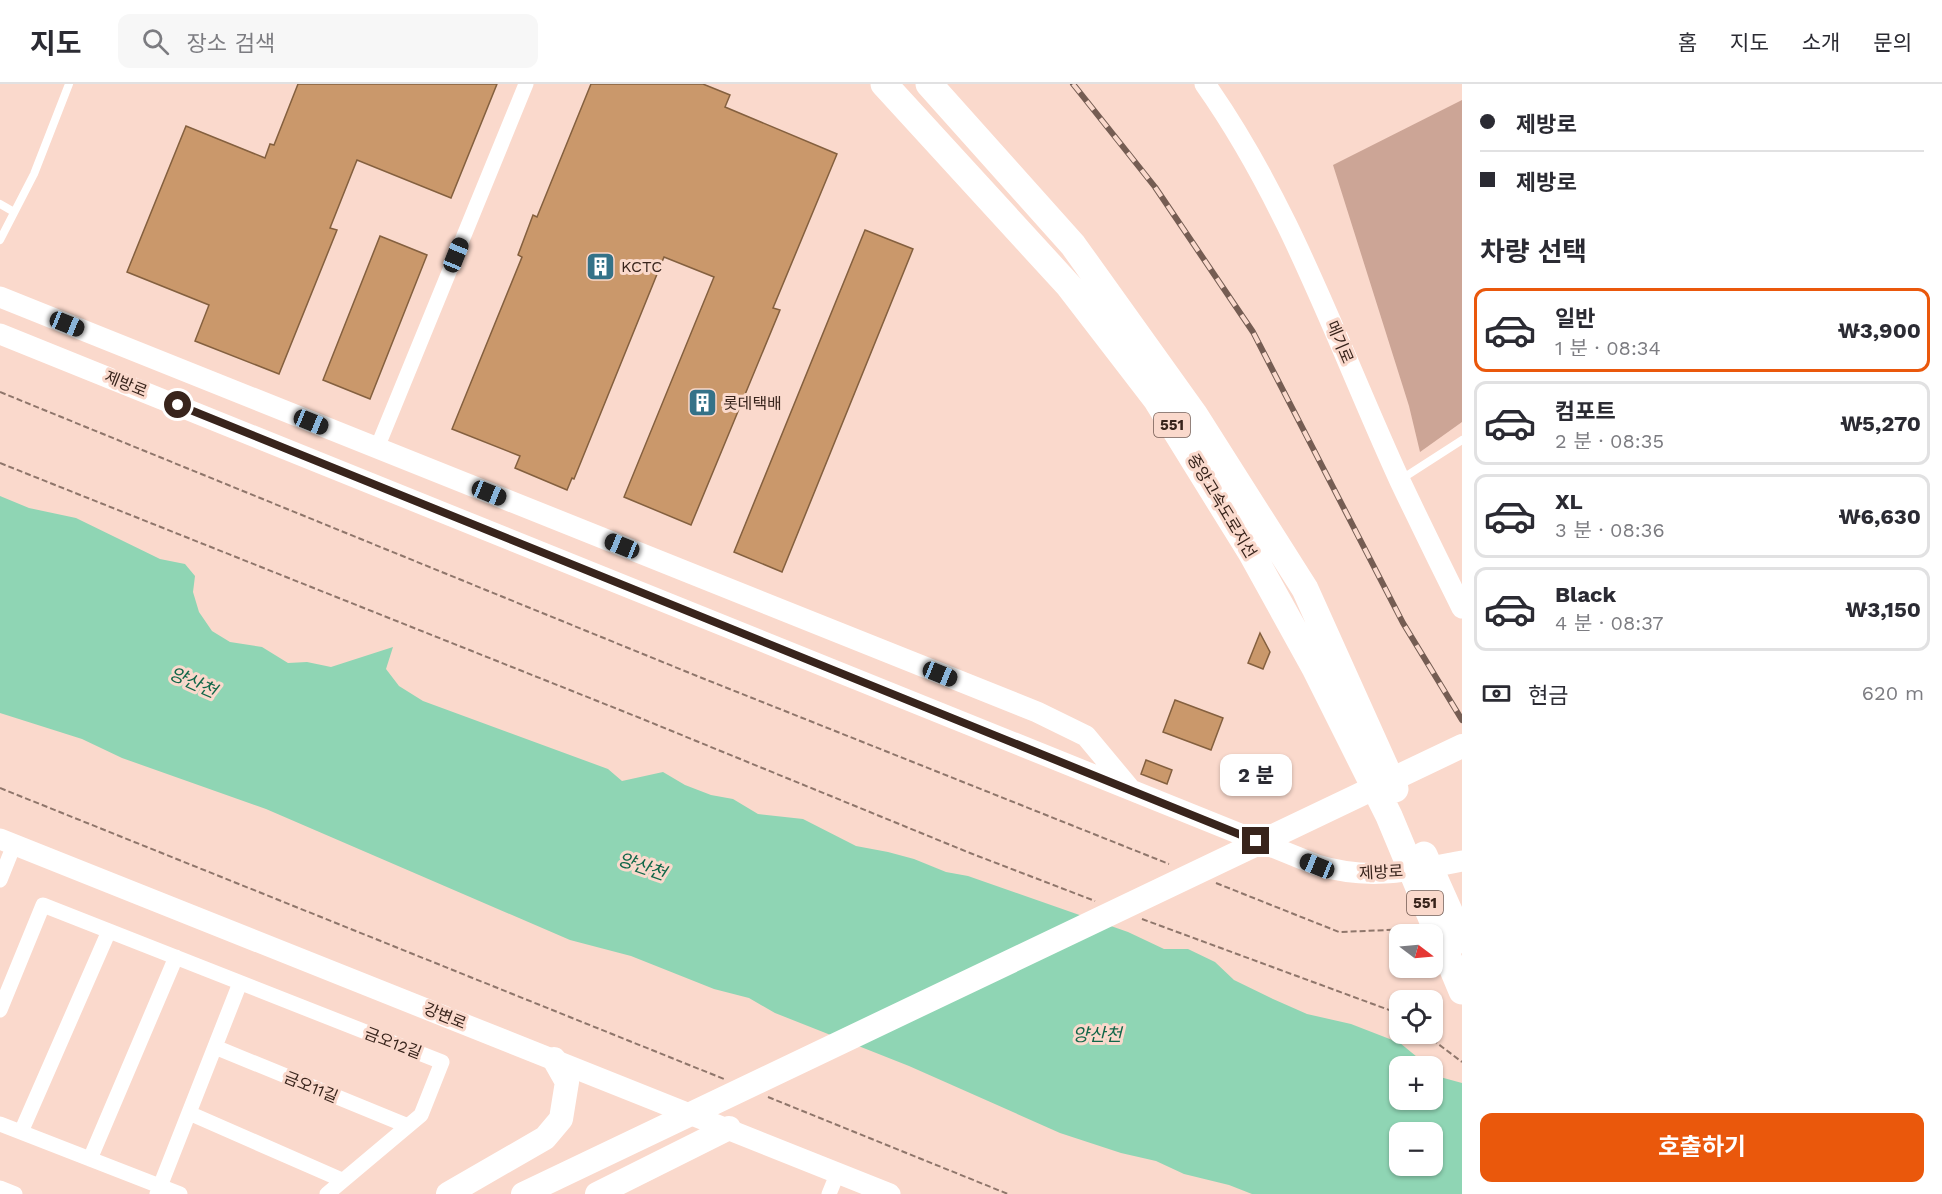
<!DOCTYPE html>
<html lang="ko">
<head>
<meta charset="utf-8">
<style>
  body { margin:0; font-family:"Work Sans","Noto Sans KR",sans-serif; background:#f7f7f7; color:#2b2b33; height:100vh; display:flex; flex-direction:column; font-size:22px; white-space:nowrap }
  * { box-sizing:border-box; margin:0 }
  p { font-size:20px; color:#7c7c81 }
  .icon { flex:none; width:33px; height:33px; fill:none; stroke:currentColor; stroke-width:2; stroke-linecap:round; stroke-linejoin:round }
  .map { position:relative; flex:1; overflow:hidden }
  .details { display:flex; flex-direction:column; background:#fff; width:480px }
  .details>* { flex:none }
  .guide { display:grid; align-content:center; height:132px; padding:0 18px; background:#fff }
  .needle { width:39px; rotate:106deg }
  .buttons { position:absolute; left:1389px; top:840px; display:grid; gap:12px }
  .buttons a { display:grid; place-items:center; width:54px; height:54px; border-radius:12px; background:#fff; box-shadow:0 2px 4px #0004; font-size:30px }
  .end { position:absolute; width:27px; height:27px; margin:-14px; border:8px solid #38241c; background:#fff; box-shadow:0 0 0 3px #fff }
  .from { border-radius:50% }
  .bubble { position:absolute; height:42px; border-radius:12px; background:#fff; box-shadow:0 2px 4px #0004; font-size:20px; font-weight:700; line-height:42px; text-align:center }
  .car { position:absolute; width:18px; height:36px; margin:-18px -9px; border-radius:8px; box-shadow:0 0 4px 2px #0007; background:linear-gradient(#222 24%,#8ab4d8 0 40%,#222 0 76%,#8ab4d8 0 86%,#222 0) }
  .guide b { display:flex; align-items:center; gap:21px; height:57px; font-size:22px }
  .guide b+b { border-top:2px solid #e1e1e2 }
  .guide i { width:15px; height:15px; background:#2b2b33 }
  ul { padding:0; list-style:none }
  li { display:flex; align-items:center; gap:18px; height:84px; margin:0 12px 9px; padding:0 6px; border:3px solid #e1e1e2; border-radius:12px }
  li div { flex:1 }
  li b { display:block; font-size:22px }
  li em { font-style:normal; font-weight:700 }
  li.on { border-color:#ea580c }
  li>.icon { width:54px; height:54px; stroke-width:1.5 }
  h2 { padding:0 18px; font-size:27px; line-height:72px }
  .pay { display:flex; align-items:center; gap:15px; height:66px; padding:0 18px; font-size:22px }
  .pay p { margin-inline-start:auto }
  .button { display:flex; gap:12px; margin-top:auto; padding:12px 18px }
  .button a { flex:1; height:69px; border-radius:12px; background:#ea580c; color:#fff; font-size:24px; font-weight:700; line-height:69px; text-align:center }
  header { display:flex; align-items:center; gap:36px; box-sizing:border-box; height:84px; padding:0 30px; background:#fff; border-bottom:2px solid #e1e1e2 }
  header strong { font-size:28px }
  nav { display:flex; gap:33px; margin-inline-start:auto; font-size:21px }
  .search { width:420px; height:54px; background:#f7f7f7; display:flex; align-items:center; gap:15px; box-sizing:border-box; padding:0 21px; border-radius:12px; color:#7c7c81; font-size:22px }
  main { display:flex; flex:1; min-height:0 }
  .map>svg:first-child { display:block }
  .green { fill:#cca596 }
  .water { fill:#8fd5b4; fill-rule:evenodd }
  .building { fill:#ca986b; stroke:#84603f; stroke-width:1.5 }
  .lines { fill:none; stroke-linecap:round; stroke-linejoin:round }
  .path { stroke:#8f766b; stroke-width:2; stroke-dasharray:6 3; stroke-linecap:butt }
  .lane { stroke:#fff; stroke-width:8 }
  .street { stroke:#fff; stroke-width:15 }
  .secondary { stroke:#fff; stroke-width:21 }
  .primary { stroke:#fff; stroke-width:24 }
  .highway { stroke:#fff; stroke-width:27 }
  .rail-casing { stroke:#755d53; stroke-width:6 }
  .rail { stroke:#fad9cc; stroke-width:4; stroke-dasharray:11; stroke-linecap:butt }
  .route { stroke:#38241c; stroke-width:8 }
  .labels { text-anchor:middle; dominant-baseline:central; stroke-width:6; stroke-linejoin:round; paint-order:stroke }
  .shield { fill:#fad9cc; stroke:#725a51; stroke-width:1.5 }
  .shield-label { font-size:15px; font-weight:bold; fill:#38241c }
  .poi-label { font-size:16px; fill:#38241c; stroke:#fad9cc; text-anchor:start }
  .street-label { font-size:16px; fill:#38241c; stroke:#fad9cc }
  .water-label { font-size:18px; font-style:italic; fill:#116648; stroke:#fad9cc }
</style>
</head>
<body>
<header>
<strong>지도</strong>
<div class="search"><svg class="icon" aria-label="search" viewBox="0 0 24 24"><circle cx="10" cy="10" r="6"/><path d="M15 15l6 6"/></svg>장소 검색</div>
<nav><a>홈</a><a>지도</a><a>소개</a><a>문의</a></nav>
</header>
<main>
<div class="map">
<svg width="1462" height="1110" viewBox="0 0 1462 1110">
  <rect width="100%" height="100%" fill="#fad9cc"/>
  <path class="green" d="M1462 16V338L1420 368 1409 322 1333 81Z"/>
  <path class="water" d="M0 412 29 424 76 434 160 475 185 480 195 492 193 508 199 528 212 547 230 558 262 563 288 579 307 578 331 583 393 563 386 585 399 602 423 617 608 685 622 697 663 688 685 701 711 711 733 715 758 730 803 735 856 762 888 768 914 775 946 788 968 792 1128 848 1164 865H1188L1215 878 1234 896 1273 915 1307 930 1351 940 1400 959 1428 982H1400V1016H1432L1433 987 1440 993 1462 999V1110H1252L1229 1101 1184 1090 1156 1077 1121 1069 1060 1049 909 982 775 929 749 914 714 905 631 872 570 856 266 725 122 674 82 655 0 629ZM1400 1048H1432V1082H1400Z"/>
  <path class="building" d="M298 0H497L451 114 357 76 330 144 337 146 279 290 195 257 209 221 127 188 186 42 265 74 270 60 274 61Z
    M591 0H703L730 11 725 23 837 70 773 224 780 226 691 441 624 413 714 193 664 173 574 395 572 394 567 406 515 384 520 372 452 345 522 173 518 171 533 131 537 133Z
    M865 146 913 165 782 488 734 468Z
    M380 152 427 171 370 315 323 296Z
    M1260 549 1270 568 1263 585 1248 579Z
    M1175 616 1223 634 1211 666 1163 648Z
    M1146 676 1172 686 1167 700 1141 690Z"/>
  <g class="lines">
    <path class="path" d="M0 308 697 592 1169 780
      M0 379 640 634 970 769 1095 817
      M0 704 724 995
      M1216 799 1339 848 1414 845
      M1142 835 1400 930
      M1425 950 1462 978
      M768 1013 1008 1110"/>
    <path class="lane" d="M0 120 14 128
      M0 156 34 90 69 0
      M1400 396 1462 356"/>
    <path class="street" d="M377 364 526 0
      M0 796 14 761
      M0 926 43 821 442 978 421 1031 327 1110
      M215 963 408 1042
      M189 1029 342 1096
      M0 1040 180 1110
      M21 1048 109 847
      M90 1075 176 873
      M0 1104 15 1110
      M157 1110 240 899
      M829 1110 838 1088"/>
    <path class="secondary" d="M1205 0C1291 122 1338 262 1400 397 1420 439 1441 482 1462 524
      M0 213 1037 628 1086 652 1131 706
      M0 250 1317 781C1370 797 1409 787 1462 777
      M0 755 890 1110"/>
    <path class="primary" d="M448 1110 545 1054 561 1035 567 998 554 975
      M523 1110 1462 662
      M597 1110 729 1044"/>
    <path class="highway" d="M884 0 1069 202 1156 315 1252 470 1315 584 1389 732 1462 907
      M929 0 1073 161 1194 330 1305 505 1395 705
      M1424 771 1462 856"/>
    <defs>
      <path id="rail" d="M1073 0 1155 103 1253 248 1403 539 1462 636"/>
    </defs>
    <use href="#rail" class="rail-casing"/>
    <use href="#rail" class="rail"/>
  </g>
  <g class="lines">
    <path class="route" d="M178 321 1256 757"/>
  </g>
  <defs>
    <symbol id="building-square" viewBox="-11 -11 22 22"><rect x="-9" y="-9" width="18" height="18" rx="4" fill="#347288" stroke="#fad9cc"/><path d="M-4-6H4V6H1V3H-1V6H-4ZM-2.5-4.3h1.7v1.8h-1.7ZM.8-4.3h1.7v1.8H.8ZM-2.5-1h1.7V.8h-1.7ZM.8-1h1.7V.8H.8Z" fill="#fff"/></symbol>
  </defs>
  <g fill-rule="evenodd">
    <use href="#building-square" x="584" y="166" width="33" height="33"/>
    <use href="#building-square" x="686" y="302" width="33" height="33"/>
  </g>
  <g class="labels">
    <g class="shield">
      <rect x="1154" y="329" width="36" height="24" rx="4.5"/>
      <rect x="1407" y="807" width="36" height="24" rx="4.5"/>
    </g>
    <g class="shield-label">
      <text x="1172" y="341">551</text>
      <text x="1425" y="819">551</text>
    </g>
    <g class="poi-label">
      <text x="621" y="182">KCTC</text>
      <text x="723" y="319">롯데택배</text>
    </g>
    <g class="street-label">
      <text transform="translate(1340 258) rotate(67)">메기로</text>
      <text transform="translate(126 300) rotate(22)">제방로</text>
      <text transform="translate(1222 422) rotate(59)">중앙고속도로지선</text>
      <text transform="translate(1381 788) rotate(-3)">제방로</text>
      <text transform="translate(445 932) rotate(22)">강변로</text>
      <text transform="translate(393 959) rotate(21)">금오12길</text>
      <text transform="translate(311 1003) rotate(22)">금오11길</text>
    </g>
    <g class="water-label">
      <text transform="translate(193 598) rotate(24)">양산천</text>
      <text transform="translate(642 782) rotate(19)">양산천</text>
      <text x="1097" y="950">양산천</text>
    </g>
  </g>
</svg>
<div class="buttons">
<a><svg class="needle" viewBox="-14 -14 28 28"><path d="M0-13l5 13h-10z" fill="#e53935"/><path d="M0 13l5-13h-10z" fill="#7c7c81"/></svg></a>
<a><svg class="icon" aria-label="locate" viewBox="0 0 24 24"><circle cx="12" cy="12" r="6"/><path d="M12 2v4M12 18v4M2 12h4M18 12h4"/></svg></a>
<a>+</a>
<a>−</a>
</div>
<i class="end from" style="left:178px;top:321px"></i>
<i class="end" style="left:1256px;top:757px"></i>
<div class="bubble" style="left:1220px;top:670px;width:72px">2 분</div>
<i class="car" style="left:456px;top:171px;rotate:22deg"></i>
<i class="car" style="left:67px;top:240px;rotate:112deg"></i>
<i class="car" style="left:311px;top:338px;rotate:112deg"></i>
<i class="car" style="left:489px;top:409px;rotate:112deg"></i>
<i class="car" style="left:622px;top:462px;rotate:292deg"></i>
<i class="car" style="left:940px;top:590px;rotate:112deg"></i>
<i class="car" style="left:1317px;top:782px;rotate:292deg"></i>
</div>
<section class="details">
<div class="guide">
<b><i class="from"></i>제방로</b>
<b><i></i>제방로</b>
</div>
<h2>차량 선택</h2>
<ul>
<li class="on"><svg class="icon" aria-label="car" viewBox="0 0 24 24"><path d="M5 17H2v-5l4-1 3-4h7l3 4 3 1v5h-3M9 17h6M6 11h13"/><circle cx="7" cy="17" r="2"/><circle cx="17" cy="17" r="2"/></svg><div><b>일반</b><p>1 분 · 08:34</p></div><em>₩3,900</em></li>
<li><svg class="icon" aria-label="car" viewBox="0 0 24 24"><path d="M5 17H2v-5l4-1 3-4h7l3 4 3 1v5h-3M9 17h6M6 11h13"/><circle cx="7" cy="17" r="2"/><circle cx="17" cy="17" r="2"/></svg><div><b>컴포트</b><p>2 분 · 08:35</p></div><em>₩5,270</em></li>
<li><svg class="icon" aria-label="car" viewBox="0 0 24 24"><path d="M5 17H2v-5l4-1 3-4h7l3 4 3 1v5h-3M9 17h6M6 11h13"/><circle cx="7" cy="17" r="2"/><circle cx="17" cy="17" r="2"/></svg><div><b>XL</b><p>3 분 · 08:36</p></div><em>₩6,630</em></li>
<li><svg class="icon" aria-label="car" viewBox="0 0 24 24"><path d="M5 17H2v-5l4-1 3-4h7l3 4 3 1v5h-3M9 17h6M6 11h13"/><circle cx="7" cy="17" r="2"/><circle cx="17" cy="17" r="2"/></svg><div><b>Black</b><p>4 분 · 08:37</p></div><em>₩3,150</em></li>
</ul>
<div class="pay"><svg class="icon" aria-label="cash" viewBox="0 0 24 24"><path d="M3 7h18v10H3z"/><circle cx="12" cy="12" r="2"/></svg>현금<p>620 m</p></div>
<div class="button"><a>호출하기</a></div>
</section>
</main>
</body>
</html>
